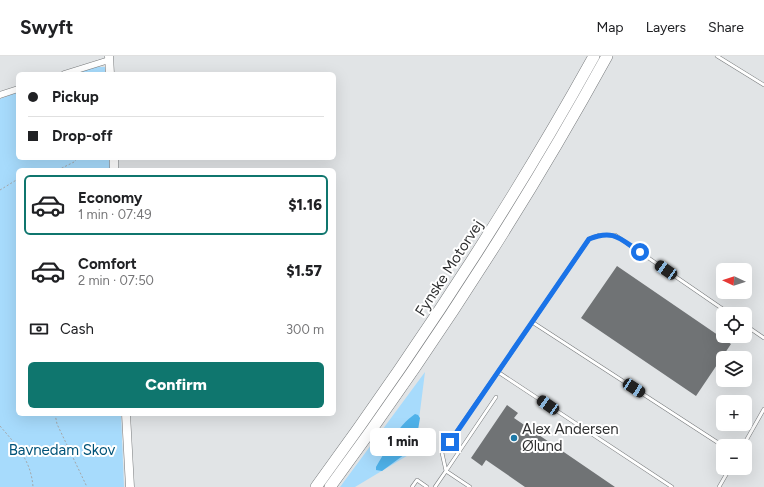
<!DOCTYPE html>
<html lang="en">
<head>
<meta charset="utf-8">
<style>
  body { margin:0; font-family:Figtree,sans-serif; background:#f6f6f6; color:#202124; height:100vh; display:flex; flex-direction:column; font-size:15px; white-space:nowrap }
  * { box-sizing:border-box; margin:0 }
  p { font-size:13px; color:#757577 }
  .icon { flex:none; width:22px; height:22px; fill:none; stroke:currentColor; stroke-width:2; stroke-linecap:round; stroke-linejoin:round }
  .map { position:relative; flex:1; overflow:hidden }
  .drawer { position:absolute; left:16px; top:112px; width:320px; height:248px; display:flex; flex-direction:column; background:#fff; border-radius:6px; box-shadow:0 4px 16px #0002 }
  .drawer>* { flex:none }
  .top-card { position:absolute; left:16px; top:16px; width:320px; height:88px; border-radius:6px; box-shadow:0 4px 16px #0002; display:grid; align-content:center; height:88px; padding:0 12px; background:#fff }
  .needle { width:26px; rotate:274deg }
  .fabs { position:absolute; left:716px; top:207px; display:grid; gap:8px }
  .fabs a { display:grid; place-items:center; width:36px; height:36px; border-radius:6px; background:#fff; box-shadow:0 4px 16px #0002; font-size:20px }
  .end { position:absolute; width:18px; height:18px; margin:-9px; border:5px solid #1a73e8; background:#fff; box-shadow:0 0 0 2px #fff }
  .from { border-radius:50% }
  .bubble { position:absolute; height:28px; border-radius:6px; background:#fff; box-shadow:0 4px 16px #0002; font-size:13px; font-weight:800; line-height:28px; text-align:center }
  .car { position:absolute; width:12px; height:24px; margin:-12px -6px; border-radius:5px; box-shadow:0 0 3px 1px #0007; background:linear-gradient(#222 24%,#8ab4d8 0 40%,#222 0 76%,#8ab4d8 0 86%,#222 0) }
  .top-card b { display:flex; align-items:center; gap:14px; height:38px; font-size:15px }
  .top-card b+b { border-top:1px solid #e0e0e0 }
  .top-card i { width:10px; height:10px; background:#202124 }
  ul { padding:7px 0 0; list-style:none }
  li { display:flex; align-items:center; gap:12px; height:60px; margin:0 8px 6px; padding:0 4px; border:2px solid transparent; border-radius:6px }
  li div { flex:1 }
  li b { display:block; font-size:15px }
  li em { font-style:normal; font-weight:800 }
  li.on { border-color:#0f766e }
  li>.icon { width:36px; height:36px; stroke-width:1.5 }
  .pay { display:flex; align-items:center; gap:10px; height:44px; padding:0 12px; font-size:15px }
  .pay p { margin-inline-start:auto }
  .cta { display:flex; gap:8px; margin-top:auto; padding:8px 12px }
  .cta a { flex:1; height:46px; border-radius:6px; background:#0f766e; color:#fff; font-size:16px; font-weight:800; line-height:46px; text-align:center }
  header { display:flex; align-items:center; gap:24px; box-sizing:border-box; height:56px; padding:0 20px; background:#fff; border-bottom:1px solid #e0e0e0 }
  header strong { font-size:19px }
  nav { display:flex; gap:22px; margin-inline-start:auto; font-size:14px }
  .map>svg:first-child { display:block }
  .green { fill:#a7dbfc }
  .water { fill:#4fb2ea }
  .building { fill:#707375 }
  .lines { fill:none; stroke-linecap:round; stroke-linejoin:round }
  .lane-casing { stroke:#787b7d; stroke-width:4 }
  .street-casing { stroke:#787b7d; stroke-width:7 }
  .secondary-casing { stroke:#787b7d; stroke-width:9 }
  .highway-casing { stroke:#787b7d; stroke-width:12 }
  .path { stroke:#a5a7a9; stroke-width:1; stroke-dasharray:2 2; stroke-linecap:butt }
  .lane { stroke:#fff; stroke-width:3 }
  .street { stroke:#fff; stroke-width:6 }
  .secondary { stroke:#fff; stroke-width:8 }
  .highway { stroke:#fff; stroke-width:11 }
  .route { stroke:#1a73e8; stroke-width:5 }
  .poi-dot { fill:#1f79a7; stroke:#fff; stroke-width:1.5 }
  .labels { text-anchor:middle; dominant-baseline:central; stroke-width:4; stroke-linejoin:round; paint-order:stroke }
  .street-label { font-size:15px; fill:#2f3031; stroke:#fff }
  .poi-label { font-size:15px; fill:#2f3031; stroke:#fff; text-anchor:start }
  .park-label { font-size:15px; fill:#005379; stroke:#fff }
</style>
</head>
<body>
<header>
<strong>Swyft</strong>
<nav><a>Map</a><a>Layers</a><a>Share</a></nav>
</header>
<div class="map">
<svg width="764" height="431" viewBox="0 0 764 431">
  <rect width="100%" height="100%" fill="#e1e4e6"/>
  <path class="green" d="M86 11H105V18H67Z
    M18 36V102H109L110 114H18V358H121L124 431H0V43Z
    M425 316 415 395 355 431H340Z"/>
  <path class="water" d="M415 358 418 359 420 362 416 386 412 393 382 415 376 414V411C387 393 397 370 415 358Z"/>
  <path class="building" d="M617 210 731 288 696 340 581 262Z
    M507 349 518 357 514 362 615 431H525L486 404 482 410 471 402Z"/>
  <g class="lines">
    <defs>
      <path id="lane" d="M717 0 764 29
        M532 266 723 390
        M745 269 764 282
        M498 316 589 183 600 179H615L730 258
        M743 390 764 353
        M412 431 417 424 427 431
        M435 431 446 415 442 397 498 316 672 431
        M470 431 446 415 496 341
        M719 431 730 412"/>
      <path id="street" d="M64 18 109 4
        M0 39 18 33"/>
      <path id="secondary" d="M109 0 110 18
        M114 102V114
        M126 358 130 431"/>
      <path id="highway" d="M316 431C417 293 511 150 594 0
        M330 431C431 294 525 149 607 0"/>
    </defs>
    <use href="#lane" class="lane-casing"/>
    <use href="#street" class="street-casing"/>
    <use href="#secondary" class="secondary-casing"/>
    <use href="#highway" class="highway-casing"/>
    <path class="path" d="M42 114H43
      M58 114 74 106 78 102
      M0 134 18 123
      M55 358 57 368 87 431
      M0 370C17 390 31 404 33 431"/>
    <use href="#lane" class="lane"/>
    <use href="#street" class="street"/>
    <use href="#secondary" class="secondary"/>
    <use href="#highway" class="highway"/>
  </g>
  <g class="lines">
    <path class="route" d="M450 386 589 183C614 173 620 183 640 196"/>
  </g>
  <circle class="poi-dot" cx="514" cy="382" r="4"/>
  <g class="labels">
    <g class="street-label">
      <text transform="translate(449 212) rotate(-57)">Fynske Motorvej</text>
    </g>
    <g class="poi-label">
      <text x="522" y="373">Alex Andersen<tspan x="522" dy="17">Ølund</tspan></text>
    </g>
    <g class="park-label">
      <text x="62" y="394">Bavnedam Skov</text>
    </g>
  </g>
</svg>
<div class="fabs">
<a><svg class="needle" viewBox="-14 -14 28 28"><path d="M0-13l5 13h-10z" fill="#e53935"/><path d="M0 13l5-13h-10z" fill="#757577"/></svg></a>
<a><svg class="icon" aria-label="locate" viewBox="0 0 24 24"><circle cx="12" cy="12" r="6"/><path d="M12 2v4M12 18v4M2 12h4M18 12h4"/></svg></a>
<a><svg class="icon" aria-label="layers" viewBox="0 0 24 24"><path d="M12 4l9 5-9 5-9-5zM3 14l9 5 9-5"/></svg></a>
<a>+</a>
<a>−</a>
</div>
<i class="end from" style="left:640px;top:196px"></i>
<i class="end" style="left:450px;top:386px"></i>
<div class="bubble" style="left:370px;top:372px;width:66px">1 min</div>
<i class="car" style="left:666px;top:214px;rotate:304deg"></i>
<i class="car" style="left:634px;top:332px;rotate:123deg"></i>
<i class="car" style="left:548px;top:349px;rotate:304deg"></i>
<div class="top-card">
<b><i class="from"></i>Pickup</b>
<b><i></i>Drop-off</b>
</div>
<section class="drawer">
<ul>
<li class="on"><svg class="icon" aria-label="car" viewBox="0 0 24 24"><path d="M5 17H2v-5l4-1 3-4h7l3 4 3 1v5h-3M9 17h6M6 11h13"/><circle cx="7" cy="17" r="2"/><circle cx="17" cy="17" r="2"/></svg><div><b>Economy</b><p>1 min · 07:49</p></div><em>$1.16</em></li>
<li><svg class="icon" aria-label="car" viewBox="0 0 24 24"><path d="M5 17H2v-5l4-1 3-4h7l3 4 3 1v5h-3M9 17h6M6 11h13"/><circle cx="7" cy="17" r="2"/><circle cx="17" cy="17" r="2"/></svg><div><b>Comfort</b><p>2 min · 07:50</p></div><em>$1.57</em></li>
</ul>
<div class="pay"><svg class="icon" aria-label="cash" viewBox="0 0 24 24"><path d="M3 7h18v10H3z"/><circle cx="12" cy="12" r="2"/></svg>Cash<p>300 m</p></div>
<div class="cta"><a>Confirm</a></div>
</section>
</div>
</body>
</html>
